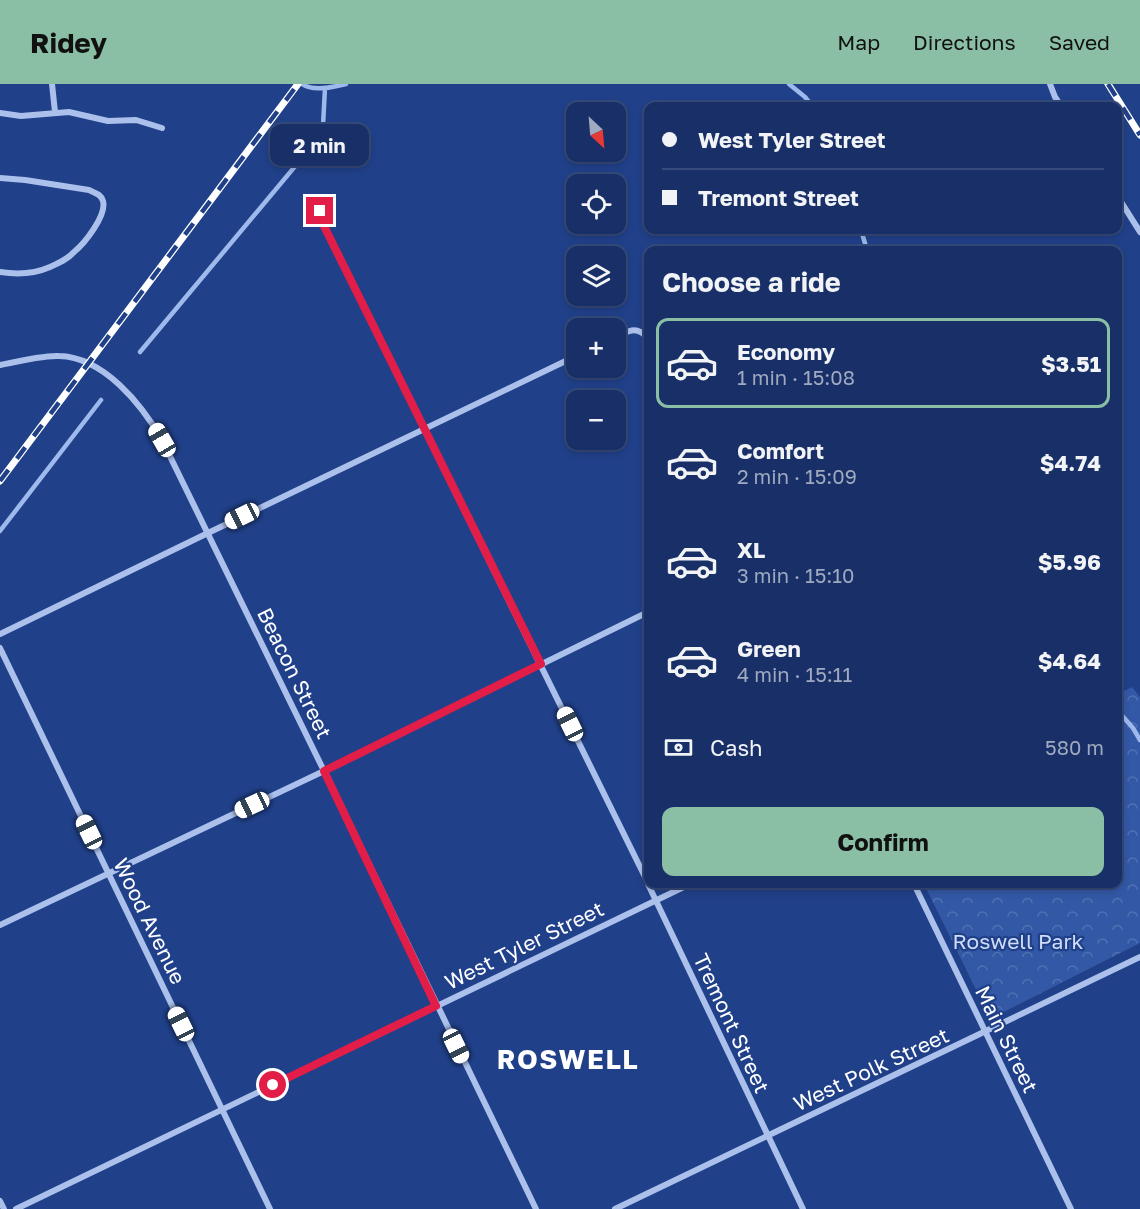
<!DOCTYPE html>
<html lang="en">
<head>
<meta charset="utf-8">
<style>
  body { margin:0; font-family:"Golos Text",sans-serif; background:#253c70; color:#f1f3f6; height:100vh; display:flex; flex-direction:column; font-size:22px; white-space:nowrap }
  * { box-sizing:border-box; margin:0 }
  p { font-size:20px; color:#9fa9c0 }
  .icon { flex:none; width:33px; height:33px; fill:none; stroke:currentColor; stroke-width:2; stroke-linecap:round; stroke-linejoin:round }
  .map { position:relative; flex:1; overflow:hidden }
  .drawer { position:absolute; left:644px; top:162px; width:478px; height:642px; display:flex; flex-direction:column; background:#183067; border-radius:12px; box-shadow:0 3px 9px #0003,0 0 0 2px #364b7b }
  .drawer>* { flex:none }
  .hud { position:absolute; left:644px; top:18px; width:478px; height:132px; border-radius:12px; box-shadow:0 3px 9px #0003,0 0 0 2px #364b7b; display:grid; align-content:center; height:132px; padding:0 18px; background:#183067 }
  .needle { width:39px; rotate:154deg }
  .controls { position:absolute; left:566px; top:18px; display:grid; gap:12px }
  .controls a { display:grid; place-items:center; width:60px; height:60px; border-radius:12px; background:#183067; box-shadow:0 3px 9px #0003,0 0 0 2px #364b7b; font-size:30px }
  .end { position:absolute; width:27px; height:27px; margin:-14px; border:8px solid #e11d48; background:#fff; box-shadow:0 0 0 3px #fff }
  .from { border-radius:50% }
  .bubble { position:absolute; height:42px; border-radius:12px; background:#183067; box-shadow:0 3px 9px #0003,0 0 0 2px #364b7b; font-size:20px; font-weight:700; line-height:42px; text-align:center }
  .car { position:absolute; width:18px; height:36px; margin:-18px -9px; border-radius:8px; box-shadow:0 0 4px 2px #0007; background:linear-gradient(#fff 24%,#345 0 40%,#fff 0 76%,#345 0 86%,#fff 0) }
  .hud b { display:flex; align-items:center; gap:21px; height:57px; font-size:22px }
  .hud b+b { border-top:2px solid #364b7b }
  .hud i { width:15px; height:15px; background:#f1f3f6 }
  ul { padding:0; list-style:none }
  li { display:flex; align-items:center; gap:18px; height:90px; margin:0 12px 9px; padding:0 6px; border:3px solid transparent; border-radius:12px }
  li div { flex:1 }
  li b { display:block; font-size:22px }
  li em { font-style:normal; font-weight:700 }
  li.active { border-color:#8abfa5 }
  li>.icon { width:54px; height:54px; stroke-width:1.5 }
  h2 { padding:0 18px; font-size:27px; line-height:72px }
  .pay { display:flex; align-items:center; gap:15px; height:66px; padding:0 18px; font-size:22px }
  .pay p { margin-inline-start:auto }
  .action { display:flex; gap:12px; margin-top:auto; padding:12px 18px }
  .action a { flex:1; height:69px; border-radius:12px; background:#8abfa5; color:#111; font-size:24px; font-weight:700; line-height:69px; text-align:center }
  header { display:flex; align-items:center; gap:36px; box-sizing:border-box; height:84px; padding:0 30px; background:#8abfa5; color:#111 }
  header strong { font-size:28px }
  nav { display:flex; gap:33px; margin-inline-start:auto; font-size:21px }
  .map>svg:first-child { display:block }
  .forest { fill:url(#forest-crowns) }
  .lines { fill:none; stroke-linecap:round; stroke-linejoin:round }
  .stream { stroke:#9eb9ec; stroke-width:4.5 }
  .minor { stroke:#abc0eb; stroke-width:6 }
  .rail-casing { stroke:#fff; stroke-width:7 }
  .rail { stroke:#204089; stroke-width:4.5; stroke-dasharray:14; stroke-linecap:butt }
  .route { stroke:#e11d48; stroke-width:8 }
  .labels { text-anchor:middle; dominant-baseline:central; stroke-width:4.5; stroke-linejoin:round; paint-order:stroke }
  .street-label { font-size:21px; fill:#fff; stroke:#204089 }
  .park-label { font-size:21px; fill:#d0ddf8; stroke:#204089 }
  .district-label { font-size:27px; font-weight:bold; letter-spacing:1.5px; fill:#fff; stroke:#204089 }
</style>
</head>
<body>
<header>
<strong>Ridey</strong>
<nav><a>Map</a><a>Directions</a><a>Saved</a></nav>
</header>
<div class="map">
<svg width="1140" height="1125" viewBox="0 0 1140 1125">
  <defs>
    <pattern id="forest-crowns" width="20" height="18" patternUnits="userSpaceOnUse" patternTransform="scale(1.5)"><rect width="20" height="18" fill="#3358a6"/><path d="M2 6a3 3 0 1 1 6 0M12 15a3 3 0 1 1 6 0" fill="none" stroke="#5271b3"/></pattern>
  </defs>
  <rect width="100%" height="100%" fill="#204089"/>
  <path class="forest" d="M1132 603 1140 613V859L996 932 992 933 989 932 924 800H1118V610Z"/>
  <g class="lines">
    <path class="stream" d="M302 0C313 8 334 3 346 0
      M789 0 805 13 812 22
      M861 146 867 166
      M140 268 307 68 323 42 325 4
      M0 447 101 316
      M1118 627 1133 644 1140 656"/>
    <path class="minor" d="M52 0 55 28
      M1050 0 1055 13 1061 22
      M0 29 21 32 69 28 108 37 136 36 162 44
      M0 94 25 96 89 106C95 109 101 110 103 117 107 131 85 159 74 168 68 175 59 179 50 183 34 190 18 191 0 188
      M1118 113 1140 148
      M320 127 323 140 648 799
      M615 253C629 247 636 241 648 254
      M0 281C14 278 45 271 59 272 104 273 142 321 162 356L324 687 536 1125
      M0 550 208 449 576 272
      M0 564 270 1125
      M648 800 803 1125
      M914 800 1071 1125
      M0 841 324 687 648 528
      M0 1117 4 1125
      M16 1125 690 800
      M615 1125 1140 873"/>
    <defs>
      <path id="rail" d="M1108 0 1140 51
        M0 397 298 0"/>
    </defs>
    <use href="#rail" class="rail-casing"/>
    <use href="#rail" class="rail"/>
  </g>
  <g class="lines">
    <path class="route" d="M273 1001 436 922 324 687 541 580 323 140 320 127"/>
  </g>
  <g class="labels">
    <g class="street-label">
      <text transform="translate(295 589) rotate(64)">Beacon Street</text>
      <text transform="translate(150 837) rotate(64)">Wood Avenue</text>
      <text transform="translate(524 861) rotate(-26)">West Tyler Street</text>
      <text transform="translate(732 939) rotate(65)">Tremont Street</text>
      <text transform="translate(1007 955) rotate(64)">Main Street</text>
      <text transform="translate(871 985) rotate(-25)">West Polk Street</text>
    </g>
    <g class="park-label">
      <text x="1018" y="857">Roswell Park</text>
    </g>
    <g class="district-label">
      <text x="568" y="975">ROSWELL</text>
    </g>
  </g>
</svg>
<div class="controls">
<a><svg class="needle" viewBox="-14 -14 28 28"><path d="M0-13l5 13h-10z" fill="#e53935"/><path d="M0 13l5-13h-10z" fill="#9fa9c0"/></svg></a>
<a><svg class="icon" aria-label="locate" viewBox="0 0 24 24"><circle cx="12" cy="12" r="6"/><path d="M12 2v4M12 18v4M2 12h4M18 12h4"/></svg></a>
<a><svg class="icon" aria-label="layers" viewBox="0 0 24 24"><path d="M12 4l9 5-9 5-9-5zM3 14l9 5 9-5"/></svg></a>
<a>+</a>
<a>−</a>
</div>
<i class="end from" style="left:273px;top:1001px"></i>
<i class="end" style="left:320px;top:127px"></i>
<div class="bubble" style="left:270px;top:40px;width:99px">2 min</div>
<i class="car" style="left:162px;top:356px;rotate:330deg"></i>
<i class="car" style="left:242px;top:432px;rotate:244deg"></i>
<i class="car" style="left:570px;top:640px;rotate:334deg"></i>
<i class="car" style="left:252px;top:721px;rotate:245deg"></i>
<i class="car" style="left:89px;top:748px;rotate:334deg"></i>
<i class="car" style="left:181px;top:940px;rotate:334deg"></i>
<i class="car" style="left:456px;top:962px;rotate:154deg"></i>
<div class="hud">
<b><i class="from"></i>West Tyler Street</b>
<b><i></i>Tremont Street</b>
</div>
<section class="drawer">
<h2>Choose a ride</h2>
<ul>
<li class="active"><svg class="icon" aria-label="car" viewBox="0 0 24 24"><path d="M5 17H2v-5l4-1 3-4h7l3 4 3 1v5h-3M9 17h6M6 11h13"/><circle cx="7" cy="17" r="2"/><circle cx="17" cy="17" r="2"/></svg><div><b>Economy</b><p>1 min · 15:08</p></div><em>$3.51</em></li>
<li><svg class="icon" aria-label="car" viewBox="0 0 24 24"><path d="M5 17H2v-5l4-1 3-4h7l3 4 3 1v5h-3M9 17h6M6 11h13"/><circle cx="7" cy="17" r="2"/><circle cx="17" cy="17" r="2"/></svg><div><b>Comfort</b><p>2 min · 15:09</p></div><em>$4.74</em></li>
<li><svg class="icon" aria-label="car" viewBox="0 0 24 24"><path d="M5 17H2v-5l4-1 3-4h7l3 4 3 1v5h-3M9 17h6M6 11h13"/><circle cx="7" cy="17" r="2"/><circle cx="17" cy="17" r="2"/></svg><div><b>XL</b><p>3 min · 15:10</p></div><em>$5.96</em></li>
<li><svg class="icon" aria-label="car" viewBox="0 0 24 24"><path d="M5 17H2v-5l4-1 3-4h7l3 4 3 1v5h-3M9 17h6M6 11h13"/><circle cx="7" cy="17" r="2"/><circle cx="17" cy="17" r="2"/></svg><div><b>Green</b><p>4 min · 15:11</p></div><em>$4.64</em></li>
</ul>
<div class="pay"><svg class="icon" aria-label="cash" viewBox="0 0 24 24"><path d="M3 7h18v10H3z"/><circle cx="12" cy="12" r="2"/></svg>Cash<p>580 m</p></div>
<div class="action"><a>Confirm</a></div>
</section>
</div>
</body>
</html>
